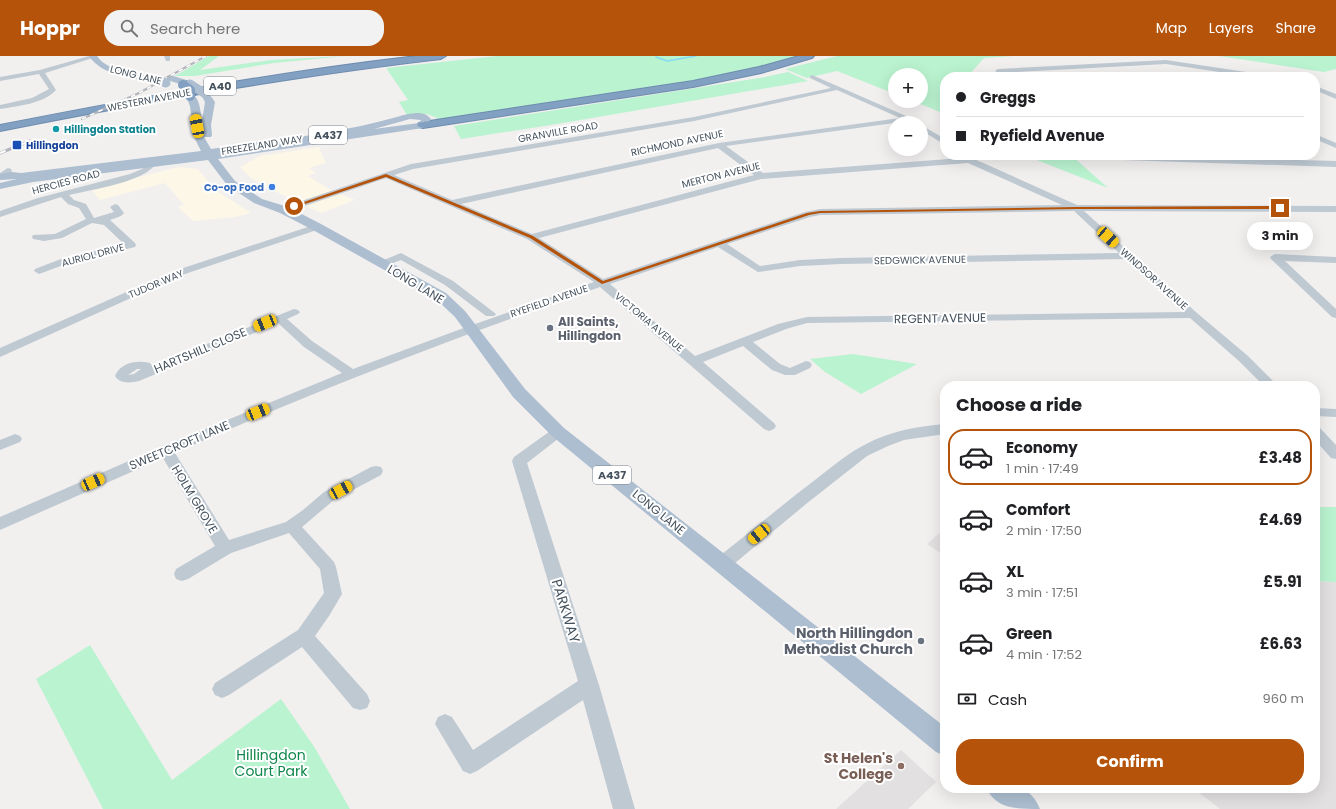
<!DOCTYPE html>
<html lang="en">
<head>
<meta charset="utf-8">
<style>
  body { margin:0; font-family:Poppins,sans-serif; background:#f2f2f2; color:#202124; height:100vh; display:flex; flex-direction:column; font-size:15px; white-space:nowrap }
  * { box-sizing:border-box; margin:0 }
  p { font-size:13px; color:#757577 }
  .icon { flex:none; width:22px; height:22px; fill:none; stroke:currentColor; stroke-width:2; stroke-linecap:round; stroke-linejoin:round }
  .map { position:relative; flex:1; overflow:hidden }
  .panel { position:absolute; left:940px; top:325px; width:380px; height:412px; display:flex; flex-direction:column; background:#fff; border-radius:16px; box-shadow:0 4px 16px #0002 }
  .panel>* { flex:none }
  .guide { position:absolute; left:940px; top:16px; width:380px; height:88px; border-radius:16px; box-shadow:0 4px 16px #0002; display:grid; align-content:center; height:88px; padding:0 16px; background:#fff }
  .controls { position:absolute; left:888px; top:12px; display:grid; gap:8px }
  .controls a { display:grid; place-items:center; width:40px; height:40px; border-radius:50%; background:#fff; box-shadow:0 4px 16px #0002; font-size:20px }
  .end { position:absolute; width:18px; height:18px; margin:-9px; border:5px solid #b45309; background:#fff; box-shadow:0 0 0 2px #fff }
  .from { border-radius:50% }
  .bubble { position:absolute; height:28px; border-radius:14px; background:#fff; box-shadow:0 4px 16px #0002; font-size:13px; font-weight:700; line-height:28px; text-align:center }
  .car { position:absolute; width:12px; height:24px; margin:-12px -6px; border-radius:5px; box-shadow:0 0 3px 1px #0007; background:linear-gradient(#f5c518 24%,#345 0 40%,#f5c518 0 76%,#345 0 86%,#f5c518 0) }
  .guide b { display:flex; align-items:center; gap:14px; height:38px; font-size:15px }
  .guide b+b { border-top:1px solid #e0e0e0 }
  .guide i { width:10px; height:10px; background:#202124 }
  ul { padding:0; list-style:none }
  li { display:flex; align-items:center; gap:12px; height:56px; margin:0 8px 6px; padding:0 8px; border:2px solid transparent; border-radius:16px }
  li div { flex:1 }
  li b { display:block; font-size:15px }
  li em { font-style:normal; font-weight:700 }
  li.current { border-color:#b45309 }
  li>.icon { width:36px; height:36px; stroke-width:1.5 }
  h2 { padding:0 16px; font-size:18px; line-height:48px }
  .pay { display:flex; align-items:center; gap:10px; height:44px; padding:0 16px; font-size:15px }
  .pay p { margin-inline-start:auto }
  .action { display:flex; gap:8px; margin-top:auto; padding:8px 16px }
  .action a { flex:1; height:46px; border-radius:16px; background:#b45309; color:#fff; font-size:16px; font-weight:700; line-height:46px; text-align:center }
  header { display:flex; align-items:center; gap:24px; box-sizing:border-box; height:56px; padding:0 20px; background:#b45309; color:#fff }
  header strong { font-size:19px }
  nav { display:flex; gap:22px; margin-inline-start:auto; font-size:14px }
  .search { width:280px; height:36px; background:#f2f2f2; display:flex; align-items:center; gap:10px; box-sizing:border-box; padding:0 14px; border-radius:16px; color:#757577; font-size:15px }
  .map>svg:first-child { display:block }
  .commercial { fill:#fdf7e7 }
  .education { fill:#e3e0e1 }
  .green { fill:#baf3d0 }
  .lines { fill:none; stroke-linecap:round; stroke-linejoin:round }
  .stream { stroke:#83dbf4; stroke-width:1.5 }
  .highway-casing { stroke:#6e8cae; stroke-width:2 }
  .minor { fill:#bec9d2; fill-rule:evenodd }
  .major { fill:#acbed0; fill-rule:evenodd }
  .highway { fill:#82a1c2; fill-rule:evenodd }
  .rail-far1-casing { stroke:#b1b4ba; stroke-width:2 }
  .rail-casing { stroke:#b1b4ba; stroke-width:3 }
  .rail-far1 { stroke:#fff; stroke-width:1.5; stroke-dasharray:4.5; stroke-linecap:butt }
  .rail { stroke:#fff; stroke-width:2; stroke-dasharray:6; stroke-linecap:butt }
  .highway-bridge-casing { stroke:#6e8cae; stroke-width:12; stroke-linecap:butt }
  .major-bridge { stroke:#acbed0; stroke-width:9 }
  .highway-bridge { stroke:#82a1c2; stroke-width:10 }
  .route { fill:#b45309 }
  .culture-dot { fill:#0f9aa8; stroke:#fff; stroke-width:1.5 }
  .transit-dot { fill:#1a4fb4; stroke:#fff; stroke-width:1.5 }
  .shop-dot { fill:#3f7fe0; stroke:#fff; stroke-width:1.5 }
  .worship-dot { fill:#6b7280; stroke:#fff; stroke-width:1.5 }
  .education-dot { fill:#8d6e63; stroke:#fff; stroke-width:1.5 }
  .labels { text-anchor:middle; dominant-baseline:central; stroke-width:4; stroke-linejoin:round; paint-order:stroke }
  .far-street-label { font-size:10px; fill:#45525e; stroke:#fff }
  .far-culture-label { font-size:10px; font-weight:bold; fill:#0d838f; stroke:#fff; text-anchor:start }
  .far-transit-label { font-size:10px; font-weight:bold; fill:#164399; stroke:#fff; text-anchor:start }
  .far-shop-label { font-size:10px; font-weight:bold; fill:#366cbe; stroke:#fff; text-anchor:end }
  .shield { fill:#fff; stroke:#7d868e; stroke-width:1 }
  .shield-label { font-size:11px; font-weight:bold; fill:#45525e }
  .street-label { font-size:12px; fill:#45525e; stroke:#fff }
  .worship-label { font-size:12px; font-weight:bold; fill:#5b616d; stroke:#fff; text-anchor:start }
  .near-street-label { font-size:14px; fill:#45525e; stroke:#fff }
  .near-worship-label { font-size:14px; font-weight:bold; fill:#5b616d; stroke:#fff; text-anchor:end }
  .near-park-label { font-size:14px; fill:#0f874c; stroke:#fff }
  .near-education-label { font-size:14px; font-weight:bold; fill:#785e54; stroke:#fff; text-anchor:end }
</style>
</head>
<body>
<header>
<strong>Hoppr</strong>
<div class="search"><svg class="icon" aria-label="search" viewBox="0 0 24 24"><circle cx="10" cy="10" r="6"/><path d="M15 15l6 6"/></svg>Search here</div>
<nav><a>Map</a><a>Layers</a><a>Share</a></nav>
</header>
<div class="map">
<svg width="1336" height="753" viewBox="0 0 1336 753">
  <rect width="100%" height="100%" fill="#f2efef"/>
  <path class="commercial" d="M319 91 326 107 309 112 316 117 308 120 331 134 355 144 321 157 262 129 251 122 240 111 260 100Z
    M179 111 198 113 214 133 251 157 235 161 193 165 178 151 184 149 165 127 100 144 91 133Z"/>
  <path class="education" d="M945 472V500L927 488Z
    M1315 525 1336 526V753H1220L1193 732H1315Z
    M901 694 936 726 908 753H836Z"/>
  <path class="green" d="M209 0H219L200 14 271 4 346 0 274 7 195 20H175Z
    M497 0H805L785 6 691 26 436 64 437 62 427 58 407 59 399 46 408 44 386 12Z
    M837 0H1014L984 2 967 21H945V58L913 45H921V19H895V38L837 15 807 22 785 13Z
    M1219 0H1336V13L1324 16Z
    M788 16 808 25 563 67 461 83 454 70 765 21Z
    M1023 99H1071L1108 132 1029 101Z
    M853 298 917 308 861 338 825 316 810 303Z
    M1315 451H1336V526L1315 525Z
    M90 589 172 724 281 643 315 692 350 753H103L36 623Z"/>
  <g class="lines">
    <path class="stream" d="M656 1 667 5 696 0"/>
    <defs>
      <path id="highway" d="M417 0H446L441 3C293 20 146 46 0 75V69C138 42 277 16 417 0Z
        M799 0H814L812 2 761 17 693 31 423 72 419 71 417 69 419 67 423 66 693 25 759 11Z"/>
    </defs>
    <use href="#highway" class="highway-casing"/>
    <path class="minor" d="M89 0 96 1 45 17 56 34C43 48 18 50 0 53V49L32 42 49 33 39 18 0 25V21L40 14Z
      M164 0H170V5H166Z
      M1166 4 1266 19 1269 21H1253L1166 8 998 17 995 15 998 13Z
      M812 19 913 63 909 65 726 90 763 117 962 102 959 99H968L972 102 1077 149 1336 150V156L1084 155 1197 257 1248 300 1278 330H1264L1240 306 1190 262 807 267 786 273 753 286 780 308 790 312 806 305 810 306 812 309 810 312 795 319H785L772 314 743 290 703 306 774 367 776 370 774 373 769 375 764 373 600 231C456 281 314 335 175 397L229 484 286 466 303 454 324 436 371 411 376 410 381 411 383 415 381 419 334 444 302 471 334 506 336 511 342 538 329 560 315 580 367 638 370 645 367 652 360 654 353 652 302 591 229 639 222 642 215 639 212 633 215 627 298 574 324 537 320 513 289 477 231 497 188 523 182 525 176 523 174 518 176 513 215 490 163 402 0 474V461L161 391 342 317 304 291 278 267 139 325C130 327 120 328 115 320 121 306 137 304 150 307L152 310 294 253 298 254 300 256 298 258 287 263 312 285 353 313 461 273 594 226 527 183 386 122 287 156H281L279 154 281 152 411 108 694 61 831 32 810 22V20ZM837 34 900 62 719 87 452 144 394 119 413 113 694 65ZM718 92 754 119 532 178 461 148ZM968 107 1062 149 820 153 805 156 603 223 539 182 761 123ZM1074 155 1119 197 841 202 800 204 760 210 727 188 810 161 820 159ZM718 191 758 216 800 210 841 208 1126 203 1183 256 807 261 778 268 695 300 610 228ZM137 313H141L134 318 128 319Z
      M1315 30 1336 38V43L1315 34Z
      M921 69 945 83V89L921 74Z
      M1315 78 1336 87V92L1315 83Z
      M1114 99 1336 105V111L1122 104Z
      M151 106 155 109C142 126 91 134 69 139L74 144 86 148 94 162 114 156 110 151 115 148 118 149 124 157 121 160 110 164 135 187 136 189 135 191 69 207 39 218 34 215 35 213 61 203 124 188 104 169 92 167 62 182 44 185 33 183 32 181 33 179 55 178 86 163 79 152 68 148 61 141 0 161V155L38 142 130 118 142 113Z
      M8 112 11 113 12 115C9 119 5 123 0 123V117Z
      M317 168 322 171 320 173 182 219 0 301V292L174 215Z
      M401 197 453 225 496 258 494 260H486L445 229 401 204 383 211 378 208 379 206Z
      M1275 198 1336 201V207L1285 205 1336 253V262L1332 261 1271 203 1270 201Z
      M1315 352 1336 353V361L1315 360Z
      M945 368V378L904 384 888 390 867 400 806 448 729 512 723 514 717 512 715 507 717 502C750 476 782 449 815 424 832 411 849 396 868 387 892 375 918 370 945 368Z
      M1315 370 1320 372 1336 389V403L1331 402 1315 384Z
      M558 371 563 373 565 376 563 379 527 407 599 629 635 753H613L583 644 477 715 470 718 463 715 435 668 438 661 445 658 452 661 473 694 578 625 512 405 514 401 553 373Z
      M15 378 20 380 22 383 20 386 0 394V384Z"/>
    <path class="major" d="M89 0H97C108 17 142 18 161 22L162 24 158 27C135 22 103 21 89 0Z
      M170 19 193 26 194 28 190 31 167 24 166 22 167 20Z
      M204 34 207 35 215 46 211 69 212 79 211 81H204L211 93C273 84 337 78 397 61 408 58 423 53 431 63L426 71 423 72 218 103 235 125 262 143 288 151 321 168 446 237 465 255 525 333 564 372 945 671V700L936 696 552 380 513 341 455 261 436 243 313 174 280 157 254 147 227 129 208 104 33 126 0 133V127L17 123 0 124V118L12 116 21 117 201 95 194 81 190 50 186 40 190 37C201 41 200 56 202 65L205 46 200 37ZM410 63 421 64 419 67 374 73Z
      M986 732C1011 732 1029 726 1040 753 1015 753 997 753 986 732Z"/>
    <use href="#highway" class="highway"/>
    <defs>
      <path id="rail-far1" d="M82 63 139 37 206 0"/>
      <path id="rail" d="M0 97 30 85"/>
    </defs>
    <use href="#rail-far1" class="rail-far1-casing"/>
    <use href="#rail" class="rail-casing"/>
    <use href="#rail-far1" class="rail-far1"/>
    <use href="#rail" class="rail"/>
    <defs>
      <path id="highway-bridge" d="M183 29 190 34V40"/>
    </defs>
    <use href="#highway-bridge" class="highway-bridge-casing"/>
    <path class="major-bridge" d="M158 24 166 27
      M190 28 204 37"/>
    <use href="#highway-bridge" class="highway-bridge"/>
  </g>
  <path class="route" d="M386 118 533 180 603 225 807 157 820 155 1076 151 1280 150 1283 152 1280 153H1076L820 157 809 159 602 228 530 182 386 121 296 151 292 150Z"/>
  <circle class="culture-dot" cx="56" cy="73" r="4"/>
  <rect class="transit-dot" x="12" y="84" width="10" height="10" rx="2"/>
  <circle class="shop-dot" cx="272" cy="131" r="4"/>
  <g class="worship-dot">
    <circle cx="550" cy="272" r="4"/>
    <circle cx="921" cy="585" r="4"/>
  </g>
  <circle class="education-dot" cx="901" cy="710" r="4"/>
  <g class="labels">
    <g class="far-street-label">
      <text transform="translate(136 19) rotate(14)">LONG LANE</text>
      <text transform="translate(149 44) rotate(-11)">WESTERN AVENUE</text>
      <text transform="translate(558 76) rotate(-10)">GRANVILLE ROAD</text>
      <text transform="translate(677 87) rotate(-12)">RICHMOND AVENUE</text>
      <text transform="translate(262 89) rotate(-9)">FREEZELAND WAY</text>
      <text transform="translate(721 119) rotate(-14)">MERTON AVENUE</text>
      <text transform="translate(66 126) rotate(-15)">HERCIES ROAD</text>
      <text transform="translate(93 199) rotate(-15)">AURIOL DRIVE</text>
      <text transform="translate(920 204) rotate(-1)">SEDGWICK AVENUE</text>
      <text transform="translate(1154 223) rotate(42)">WINDSOR AVENUE</text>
      <text transform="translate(156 228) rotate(-23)">TUDOR WAY</text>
      <text transform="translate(549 245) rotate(-19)">RYEFIELD AVENUE</text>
      <text transform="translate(649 266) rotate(40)">VICTORIA AVENUE</text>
    </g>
    <g class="far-culture-label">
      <text x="64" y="73">Hillingdon Station</text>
    </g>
    <g class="far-transit-label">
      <text x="26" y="89">Hillingdon</text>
    </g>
    <g class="far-shop-label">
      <text x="264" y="131">Co-op Food</text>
    </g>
    <g class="shield">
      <rect x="204" y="21" width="32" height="18" rx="3"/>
      <rect x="309" y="70" width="38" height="18" rx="3"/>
      <rect x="593" y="410" width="38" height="18" rx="3"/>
    </g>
    <g class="shield-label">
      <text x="220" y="30">A40</text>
      <text x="328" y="79">A437</text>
      <text x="612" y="419">A437</text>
    </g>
    <g class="street-label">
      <text transform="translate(416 228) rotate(31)">LONG LANE</text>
      <text transform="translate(940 262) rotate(-1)">REGENT AVENUE</text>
      <text transform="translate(200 294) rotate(-23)">HARTSHILL CLOSE</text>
      <text transform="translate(179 389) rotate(-23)">SWEETCROFT LANE</text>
      <text transform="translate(195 443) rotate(59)">HOLM GROVE</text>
      <text transform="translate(659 456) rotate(39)">LONG LANE</text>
    </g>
    <g class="worship-label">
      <text x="558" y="265">All Saints,<tspan x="558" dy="14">Hillingdon</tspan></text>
    </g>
    <g class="near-street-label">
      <text transform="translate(566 555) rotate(73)">PARKWAY</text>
    </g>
    <g class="near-worship-label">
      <text x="913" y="577">North Hillingdon<tspan x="913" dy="16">Methodist Church</tspan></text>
    </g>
    <g class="near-park-label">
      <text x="271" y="699">Hillingdon<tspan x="271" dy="16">Court Park</tspan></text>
    </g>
    <g class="near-education-label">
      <text x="893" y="702">St Helen's<tspan x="893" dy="16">College</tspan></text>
    </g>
  </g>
</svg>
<div class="controls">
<a>+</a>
<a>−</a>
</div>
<i class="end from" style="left:294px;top:150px"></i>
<i class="end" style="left:1280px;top:152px"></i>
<div class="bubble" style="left:1247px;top:166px;width:66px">3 min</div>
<i class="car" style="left:197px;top:70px;rotate:349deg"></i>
<i class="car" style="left:1108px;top:181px;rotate:132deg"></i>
<i class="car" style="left:265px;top:267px;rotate:248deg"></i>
<i class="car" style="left:258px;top:356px;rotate:68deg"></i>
<i class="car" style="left:93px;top:426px;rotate:66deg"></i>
<i class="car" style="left:341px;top:434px;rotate:62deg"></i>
<i class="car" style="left:759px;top:478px;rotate:231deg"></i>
<div class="guide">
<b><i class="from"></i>Greggs</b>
<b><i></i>Ryefield Avenue</b>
</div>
<section class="panel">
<h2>Choose a ride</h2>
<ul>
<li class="current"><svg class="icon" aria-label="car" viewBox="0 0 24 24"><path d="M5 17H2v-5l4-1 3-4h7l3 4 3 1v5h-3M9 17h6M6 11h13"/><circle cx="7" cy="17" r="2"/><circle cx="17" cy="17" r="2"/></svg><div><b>Economy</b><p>1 min · 17:49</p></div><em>£3.48</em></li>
<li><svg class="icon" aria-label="car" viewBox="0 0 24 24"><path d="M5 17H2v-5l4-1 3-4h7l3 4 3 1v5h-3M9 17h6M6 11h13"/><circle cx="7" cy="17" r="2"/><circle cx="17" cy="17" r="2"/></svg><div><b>Comfort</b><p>2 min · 17:50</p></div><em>£4.69</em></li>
<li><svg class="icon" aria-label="car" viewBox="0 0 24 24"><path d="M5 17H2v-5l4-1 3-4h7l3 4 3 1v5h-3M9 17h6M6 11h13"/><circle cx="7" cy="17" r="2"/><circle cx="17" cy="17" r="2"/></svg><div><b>XL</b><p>3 min · 17:51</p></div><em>£5.91</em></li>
<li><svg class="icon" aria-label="car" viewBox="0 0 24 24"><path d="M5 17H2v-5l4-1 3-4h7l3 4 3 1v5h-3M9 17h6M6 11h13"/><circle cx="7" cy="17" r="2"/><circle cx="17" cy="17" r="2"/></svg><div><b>Green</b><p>4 min · 17:52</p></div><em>£6.63</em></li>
</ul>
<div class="pay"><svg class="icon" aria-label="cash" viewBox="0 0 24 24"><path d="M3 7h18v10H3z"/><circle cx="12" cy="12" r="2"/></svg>Cash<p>960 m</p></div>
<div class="action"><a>Confirm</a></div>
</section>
</div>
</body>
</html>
